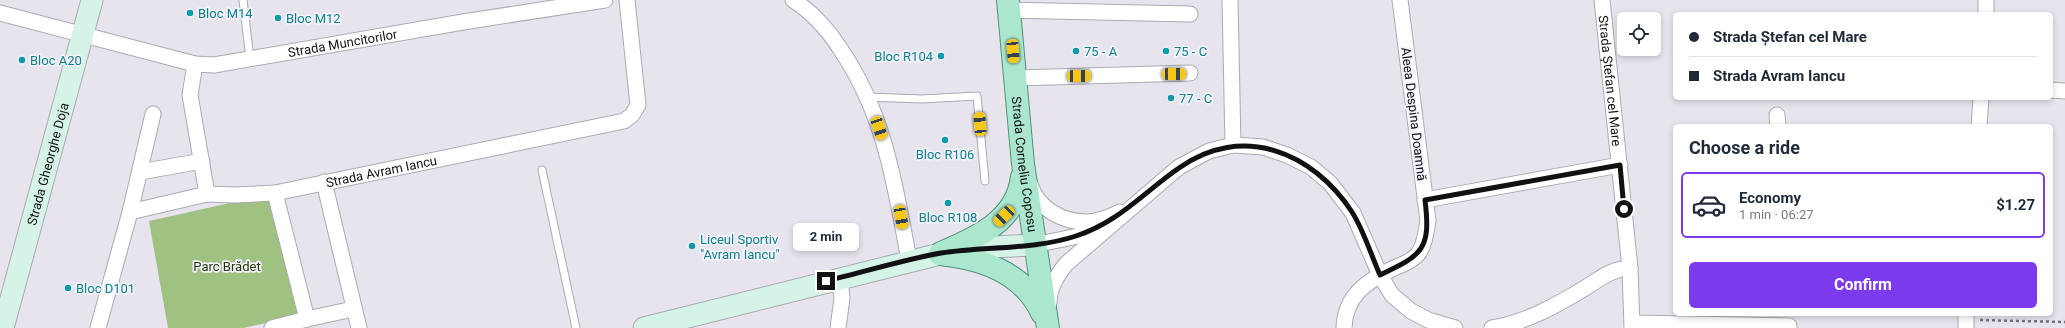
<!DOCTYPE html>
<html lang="en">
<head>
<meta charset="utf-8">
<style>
  body { margin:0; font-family:Roboto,sans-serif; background:#f2f2f3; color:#1f2937; height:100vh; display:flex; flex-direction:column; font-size:15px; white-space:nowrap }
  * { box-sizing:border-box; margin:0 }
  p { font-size:13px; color:#747a83 }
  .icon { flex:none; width:22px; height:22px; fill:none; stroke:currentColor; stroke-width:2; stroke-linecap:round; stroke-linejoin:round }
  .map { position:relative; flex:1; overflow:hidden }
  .drawer { position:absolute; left:1673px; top:124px; width:380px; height:192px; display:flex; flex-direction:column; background:#fff; border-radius:6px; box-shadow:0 2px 6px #0003 }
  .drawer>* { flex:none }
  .guide { position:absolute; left:1673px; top:12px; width:380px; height:88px; border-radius:6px; box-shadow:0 2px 6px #0003; display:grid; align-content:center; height:88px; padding:0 16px; background:#fff }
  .fabs { position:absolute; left:1617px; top:12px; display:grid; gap:8px }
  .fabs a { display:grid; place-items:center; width:44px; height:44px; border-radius:6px; background:#fff; box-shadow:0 2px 6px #0003; font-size:20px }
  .end { position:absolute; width:18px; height:18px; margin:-9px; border:5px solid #111013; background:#fff; box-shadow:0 0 0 2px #fff }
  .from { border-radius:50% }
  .bubble { position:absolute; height:28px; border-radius:6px; background:#fff; box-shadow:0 2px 6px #0003; font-size:13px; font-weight:700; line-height:28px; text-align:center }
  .car { position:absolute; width:12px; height:24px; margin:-12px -6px; border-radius:5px; box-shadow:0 0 3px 1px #0007; background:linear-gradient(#f5c518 24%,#345 0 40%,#f5c518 0 76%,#345 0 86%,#f5c518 0) }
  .guide b { display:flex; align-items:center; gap:14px; height:38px; font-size:15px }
  .guide b+b { border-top:1px solid #e0e1e3 }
  .guide i { width:10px; height:10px; background:#1f2937 }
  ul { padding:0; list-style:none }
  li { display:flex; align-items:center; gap:12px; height:66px; margin:0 8px 6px; padding:0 8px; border:2px solid #e0e1e3; border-radius:6px }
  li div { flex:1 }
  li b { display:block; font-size:15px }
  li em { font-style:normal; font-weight:700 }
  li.selected { border-color:#7c3aed }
  li>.icon { width:36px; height:36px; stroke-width:1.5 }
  h2 { padding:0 16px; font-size:18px; line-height:48px }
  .primary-button { display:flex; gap:8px; margin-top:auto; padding:8px 16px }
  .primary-button a { flex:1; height:46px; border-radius:6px; background:#7c3aed; color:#fff; font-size:16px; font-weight:700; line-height:46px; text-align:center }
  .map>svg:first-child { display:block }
  .green { fill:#9fc182 }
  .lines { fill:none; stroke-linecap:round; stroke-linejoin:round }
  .lane-casing { stroke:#acaab2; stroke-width:9 }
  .street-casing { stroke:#acaab2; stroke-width:17 }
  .secondary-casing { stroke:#acaab2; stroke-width:23 }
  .primary-casing { stroke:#519177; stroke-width:24 }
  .path { stroke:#747279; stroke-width:2.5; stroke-dasharray:3 3; stroke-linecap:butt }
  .lane { stroke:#fff; stroke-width:7 }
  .street { stroke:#fff; stroke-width:15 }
  .secondary { stroke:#d5f3e6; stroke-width:21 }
  .primary { stroke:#abe7ce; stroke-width:22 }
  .route { stroke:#111013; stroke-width:5 }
  .culture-dot { fill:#0f9aa8; stroke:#f4f2fb; stroke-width:1.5 }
  .labels { text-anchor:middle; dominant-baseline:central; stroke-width:3.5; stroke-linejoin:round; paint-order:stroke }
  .culture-label { font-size:13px; fill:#0d838f; stroke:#f4f2fb; text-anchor:start }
  .street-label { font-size:13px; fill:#111013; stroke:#f4f2fb }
  .park-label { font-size:13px; fill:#233b07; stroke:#f4f2fb }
</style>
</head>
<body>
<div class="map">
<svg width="2065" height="328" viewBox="0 0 2065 328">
  <rect width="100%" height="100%" fill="#e7e4ee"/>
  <path class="green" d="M275 193 302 315 243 328H168L149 221Z"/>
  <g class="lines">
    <defs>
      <path id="lane" d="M243 0 250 59
        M867 97 922 99 977 96 985 181
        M542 170 576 328"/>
      <g id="street">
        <path d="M793 0C812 12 829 31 841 50 885 115 895 185 909 260"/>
        <path d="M1230 0 1233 145"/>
        <path id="s1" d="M1602 0 1630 268 1632 328"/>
        <path d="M1009 10 1190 14"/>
        <path id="s2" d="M0 13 195 64 214 65 463 22 605 0"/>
        <path d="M1986 14V0"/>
        <path d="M195 64 190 95 207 194"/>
        <path d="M1015 78 1190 73"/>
        <path d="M2051 90 2065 91"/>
        <path d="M1777 115 1778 126"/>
        <path d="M1979 126 1981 98"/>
        <path d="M140 172 202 161"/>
        <path d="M324 182 359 328"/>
        <path d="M1030 184C1037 208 1062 222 1086 222 1098 222 1109 217 1120 212"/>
        <path d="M1425 200 1620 165"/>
        <path d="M130 212 153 114"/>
        <path d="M1034 245 1078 236 1103 224"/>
        <path d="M1049 303C1050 286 1056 277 1066 264L1179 167 1209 151 1233 145 1263 147 1287 155 1311 167 1330 183 1353 213 1380 275 1392 295 1411 311 1428 320 1455 328"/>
        <path d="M1966 314V328"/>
        <path d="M307 319 353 309"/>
        <path d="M1633 323 1789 326"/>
        <path id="s3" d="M98 328 130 212 207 194 234 195 275 193 624 121 632 115 638 105 627 0"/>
        <path d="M272 328 307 319 275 193"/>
        <path d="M838 328 842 298 840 278"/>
        <path d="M1344 328C1345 295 1367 281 1394 268 1402 265 1413 260 1418 254 1425 245 1426 231 1428 221L1400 0"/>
        <path d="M1492 328C1525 323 1557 305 1585 288 1601 278 1611 269 1630 268"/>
      </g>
      <g id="secondary">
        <path id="s4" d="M3 328 92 0"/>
        <path d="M644 328 940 254 992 247 1034 245"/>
      </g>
      <g id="primary">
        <path id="s5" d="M1008 0 1023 164 1048 328"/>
        <path d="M941 253C977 238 1017 220 1022 177"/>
        <path d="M940 254C981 258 1024 273 1042 313"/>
      </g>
    </defs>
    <use href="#lane" class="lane-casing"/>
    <use href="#street" class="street-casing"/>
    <use href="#secondary" class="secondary-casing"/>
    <use href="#primary" class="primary-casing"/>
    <path class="path" d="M1980 320 2065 322"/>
    <use href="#lane" class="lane"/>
    <use href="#street" class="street"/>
    <use href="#secondary" class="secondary"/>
    <use href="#primary" class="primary"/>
  </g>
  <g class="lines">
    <path class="route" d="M826 281C864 272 902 260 941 253 985 246 1034 250 1076 236 1119 222 1144 192 1179 168 1242 123 1313 152 1352 212 1364 231 1371 255 1380 275 1423 255 1431 249 1425 200L1620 165 1624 209"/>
  </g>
  <g class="culture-dot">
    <circle cx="190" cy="13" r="4"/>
    <circle cx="278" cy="18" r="4"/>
    <circle cx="1076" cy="51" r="4"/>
    <circle cx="1166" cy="51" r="4"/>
    <circle cx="941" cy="56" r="4"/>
    <circle cx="22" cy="60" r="4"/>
    <circle cx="1171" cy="98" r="4"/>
    <circle cx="945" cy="140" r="4"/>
    <circle cx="948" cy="203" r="4"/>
    <circle cx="692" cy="246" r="4"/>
    <circle cx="68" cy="288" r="4"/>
  </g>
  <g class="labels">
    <g class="culture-label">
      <text x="198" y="13">Bloc M14</text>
      <text x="286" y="18">Bloc M12</text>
      <text x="1084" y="51">75 - A</text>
      <text x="1174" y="51">75 - C</text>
      <text x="933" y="56" text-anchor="end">Bloc R104</text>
      <text x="30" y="60">Bloc A20</text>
      <text x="1179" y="98">77 - C</text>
      <text x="945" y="154" text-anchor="middle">Bloc R106</text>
      <text x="948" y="217" text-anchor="middle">Bloc R108</text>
      <text x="700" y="239">Liceul Sportiv<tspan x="700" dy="15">"Avram Iancu"</tspan></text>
      <text x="76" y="288">Bloc D101</text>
    </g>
    <g class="street-label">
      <text stroke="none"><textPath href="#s2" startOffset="351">Strada Muncitorilor</textPath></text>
      <text stroke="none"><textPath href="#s1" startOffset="81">Strada Ștefan cel Mare</textPath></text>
      <text transform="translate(1414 114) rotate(83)">Aleea Despina Doamnă</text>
      <text stroke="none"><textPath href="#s4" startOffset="170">Strada Gheorghe Doja</textPath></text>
      <text stroke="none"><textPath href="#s5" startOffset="165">Strada Corneliu Coposu</textPath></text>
      <text stroke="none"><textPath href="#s3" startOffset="376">Strada Avram Iancu</textPath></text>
    </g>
    <g class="park-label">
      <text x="227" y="266">Parc Brădet</text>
    </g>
  </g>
</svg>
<div class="fabs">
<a><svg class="icon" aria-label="locate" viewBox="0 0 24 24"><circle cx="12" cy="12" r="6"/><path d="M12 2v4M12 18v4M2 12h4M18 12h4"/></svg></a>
</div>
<i class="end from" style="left:1624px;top:209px"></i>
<i class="end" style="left:826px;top:281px"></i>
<div class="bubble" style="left:793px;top:223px;width:66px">2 min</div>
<i class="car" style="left:1013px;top:51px;rotate:175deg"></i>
<i class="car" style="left:1174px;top:74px;rotate:89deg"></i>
<i class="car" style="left:1079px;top:76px;rotate:89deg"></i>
<i class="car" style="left:980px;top:124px;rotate:355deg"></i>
<i class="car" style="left:879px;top:128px;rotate:162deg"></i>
<i class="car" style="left:1004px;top:216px;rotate:226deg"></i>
<i class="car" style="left:901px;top:217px;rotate:170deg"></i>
<div class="guide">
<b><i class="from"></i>Strada Ștefan cel Mare</b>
<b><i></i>Strada Avram Iancu</b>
</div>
<section class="drawer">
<h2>Choose a ride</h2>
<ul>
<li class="selected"><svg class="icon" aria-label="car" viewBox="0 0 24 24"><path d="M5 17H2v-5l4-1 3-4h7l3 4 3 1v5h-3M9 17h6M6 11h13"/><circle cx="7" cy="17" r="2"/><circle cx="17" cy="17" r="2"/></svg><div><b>Economy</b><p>1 min · 06:27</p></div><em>$1.27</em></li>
</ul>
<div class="primary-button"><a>Confirm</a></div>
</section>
</div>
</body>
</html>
